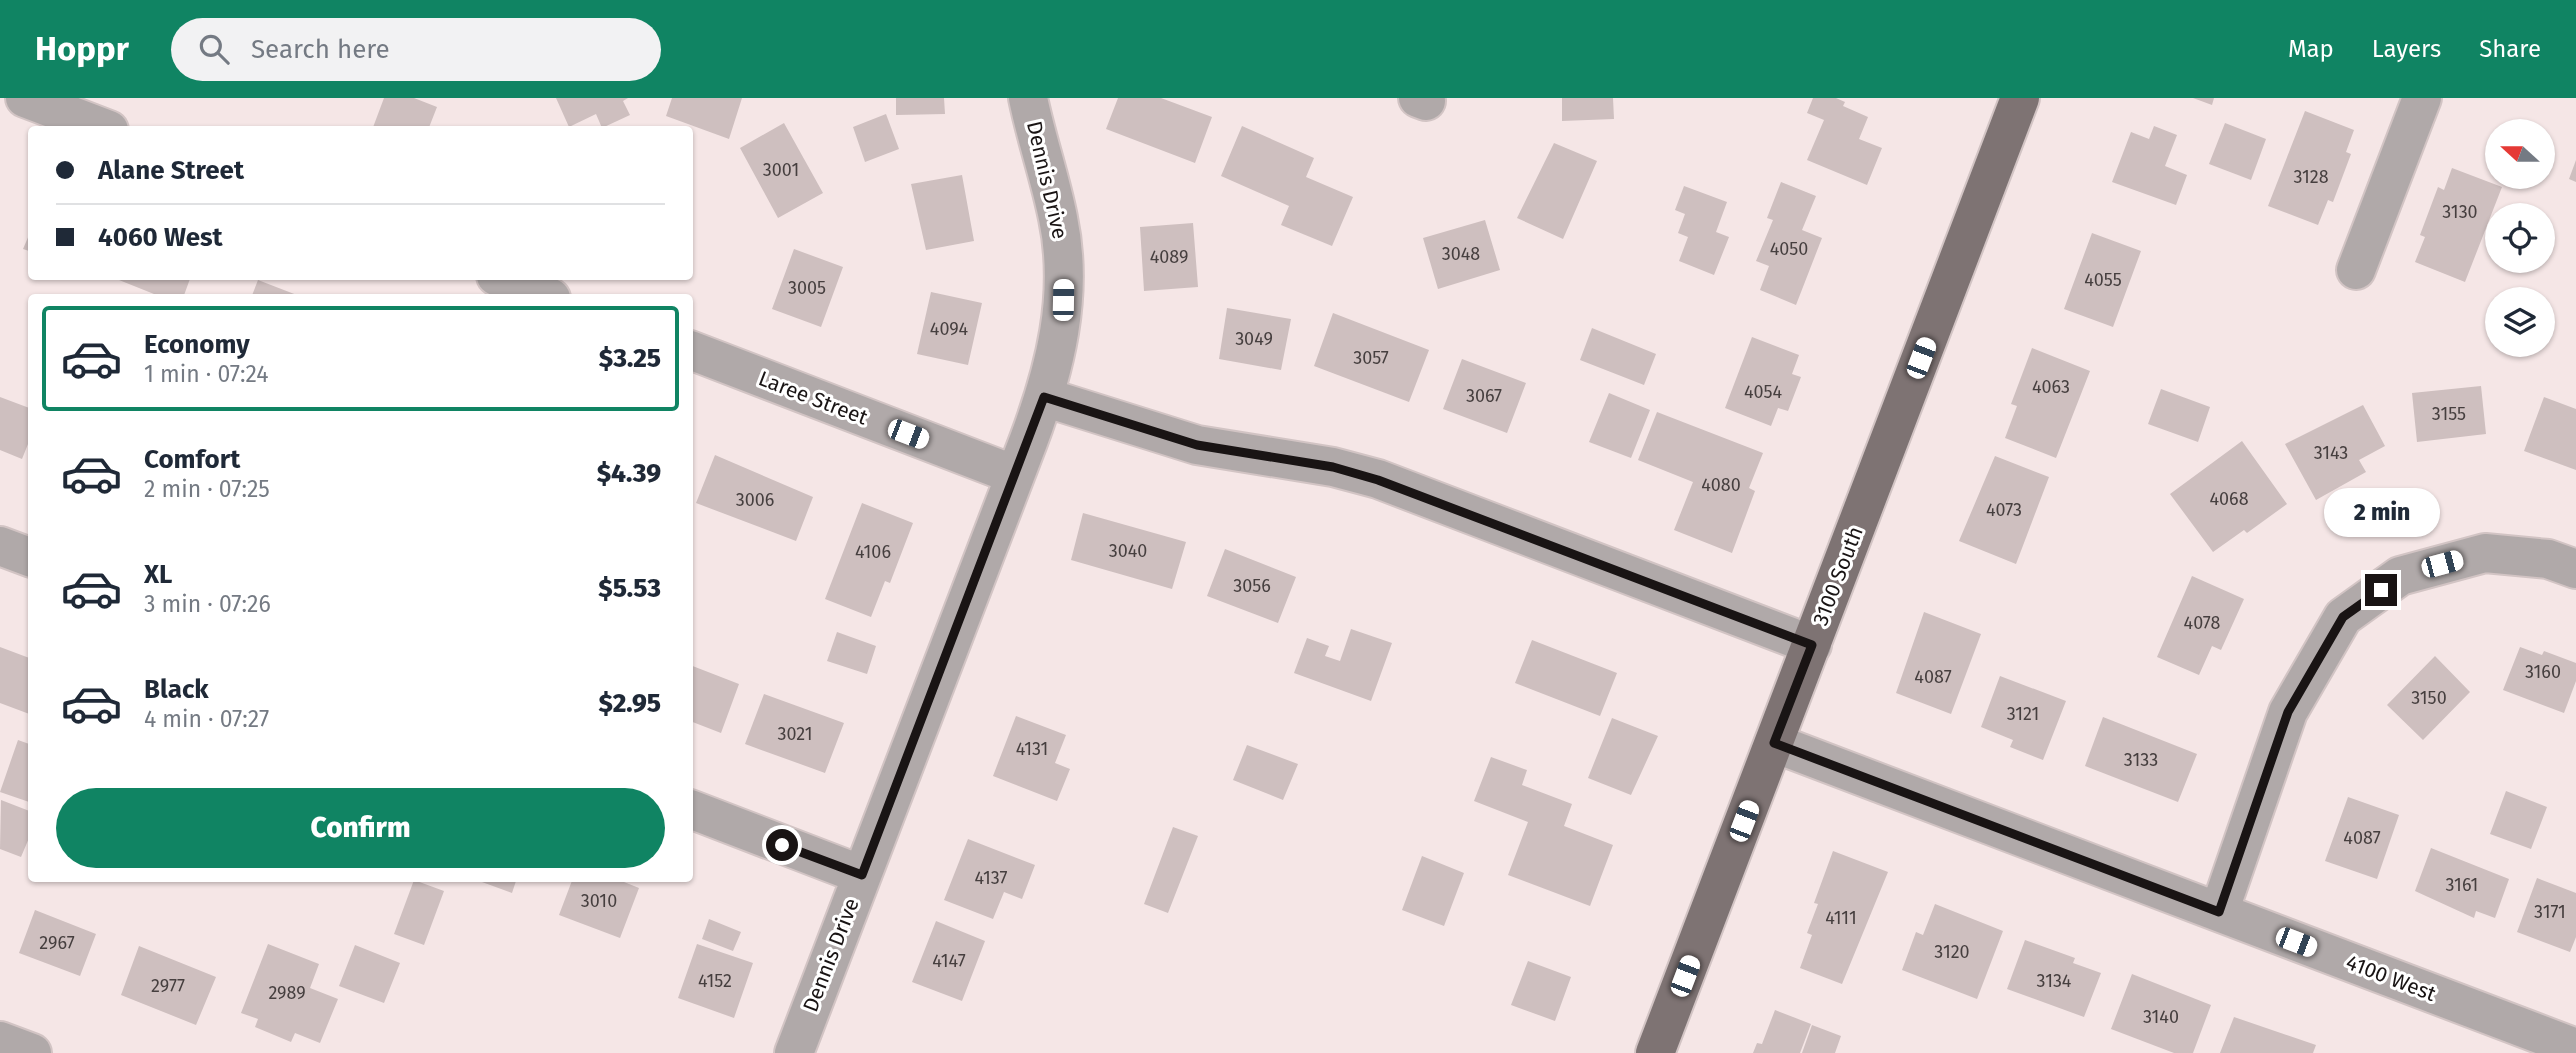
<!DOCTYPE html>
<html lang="en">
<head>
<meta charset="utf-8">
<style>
  body { margin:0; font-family:"Fira Sans",sans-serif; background:#f2f2f3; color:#1f2937; height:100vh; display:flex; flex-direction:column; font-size:26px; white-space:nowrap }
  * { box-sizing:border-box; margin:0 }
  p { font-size:23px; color:#747a83 }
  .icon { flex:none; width:38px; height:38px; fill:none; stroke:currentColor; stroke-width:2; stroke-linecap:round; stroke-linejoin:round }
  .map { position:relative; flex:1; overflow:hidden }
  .sheet { position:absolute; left:28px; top:196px; width:665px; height:588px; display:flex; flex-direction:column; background:#fff; border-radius:7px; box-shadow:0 2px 5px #0004 }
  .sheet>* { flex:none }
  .hud { position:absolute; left:28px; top:28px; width:665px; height:154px; border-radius:7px; box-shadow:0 2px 5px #0004; display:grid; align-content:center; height:154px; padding:0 28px; background:#fff }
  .needle { width:46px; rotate:291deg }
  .fabs { position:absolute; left:2485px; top:21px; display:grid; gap:14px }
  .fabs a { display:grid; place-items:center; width:70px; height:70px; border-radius:50%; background:#fff; box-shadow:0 2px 5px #0004; font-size:35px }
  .end { position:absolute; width:32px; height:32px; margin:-16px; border:9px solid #191414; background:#fff; box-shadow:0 0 0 4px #fff }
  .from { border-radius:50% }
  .bubble { position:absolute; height:49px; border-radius:24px; background:#fff; box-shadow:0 2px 5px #0004; font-size:23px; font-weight:800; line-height:49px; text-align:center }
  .car { position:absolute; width:21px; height:42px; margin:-21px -10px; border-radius:9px; box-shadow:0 0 5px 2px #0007; background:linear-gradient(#fff 24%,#345 0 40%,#fff 0 76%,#345 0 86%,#fff 0) }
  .hud b { display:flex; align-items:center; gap:24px; height:66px; font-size:26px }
  .hud b+b { border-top:2px solid #e0e1e3 }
  .hud i { width:18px; height:18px; background:#1f2937 }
  ul { padding:12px 0 0; list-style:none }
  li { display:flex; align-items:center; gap:21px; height:105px; margin:0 14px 10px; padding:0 14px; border:4px solid transparent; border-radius:7px }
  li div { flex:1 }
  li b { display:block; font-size:26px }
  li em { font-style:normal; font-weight:800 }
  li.selected { border-color:#108463 }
  li>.icon { width:63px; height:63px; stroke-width:1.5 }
  .action { display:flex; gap:14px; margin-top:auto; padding:14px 28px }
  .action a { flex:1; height:80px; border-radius:42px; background:#108463; color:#fff; font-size:28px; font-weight:800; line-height:80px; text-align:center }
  header { display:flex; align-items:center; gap:42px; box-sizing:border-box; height:98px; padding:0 35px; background:#108463; color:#fff }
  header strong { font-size:33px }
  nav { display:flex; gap:38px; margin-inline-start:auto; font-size:24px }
  .search { width:490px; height:63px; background:#f2f2f3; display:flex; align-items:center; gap:18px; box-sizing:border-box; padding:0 24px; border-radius:38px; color:#747a83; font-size:26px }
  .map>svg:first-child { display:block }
  .building { fill:#cebfbf }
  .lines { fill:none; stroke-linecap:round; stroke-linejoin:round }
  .minor-casing { stroke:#d2c4c4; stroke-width:42 }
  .major-casing { stroke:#d2c4c4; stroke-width:42 }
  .minor { stroke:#b0a9a9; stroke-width:38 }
  .major { stroke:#7e7373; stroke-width:38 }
  .route { stroke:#191414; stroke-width:9 }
  .labels { text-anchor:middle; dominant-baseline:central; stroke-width:6; stroke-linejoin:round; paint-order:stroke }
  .number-label { font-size:18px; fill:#463f3f }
  .street-label { font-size:21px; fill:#191414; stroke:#fff }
</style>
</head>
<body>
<header>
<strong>Hoppr</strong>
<div class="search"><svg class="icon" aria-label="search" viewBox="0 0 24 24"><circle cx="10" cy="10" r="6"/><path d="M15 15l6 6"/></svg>Search here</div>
<nav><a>Map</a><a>Layers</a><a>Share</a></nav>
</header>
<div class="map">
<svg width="2576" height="955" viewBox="0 0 2576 955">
  <rect width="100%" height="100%" fill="#f5e6e6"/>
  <path class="building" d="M384 0H414L437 9 428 32H372Z
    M556 0H628L623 3 630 17 602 30 596 16 569 29Z
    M672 0H742L729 41 666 18Z
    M896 0H944L945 16 896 17Z
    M1118 0H1161L1212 19 1195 65 1106 31Z
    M1562 0H1613L1614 21 1562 23Z
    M1813 0H1836L1845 4 1843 8 1868 19 1859 41 1882 50 1867 87 1807 62 1824 22 1807 15Z
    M2193 0H2214L2212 7Z
    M2305 13 2354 32 2346 54 2351 56 2333 104 2328 102 2318 127 2268 108Z
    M886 16 899 51 865 64 853 29Z
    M784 25 823 95 778 120 740 50Z
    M2225 25 2266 41 2251 82 2209 66Z
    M1242 28 1314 60 1306 79 1353 99 1332 148 1281 127 1289 108 1221 78Z
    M2154 28 2177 37 2165 68 2187 77 2176 107 2112 84 2131 34 2149 41Z
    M1554 45 1597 63 1563 141 1517 120Z
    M2576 62V84L2569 81Z
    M2452 70 2502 89 2465 184 2415 164 2425 139 2420 137 2438 89 2444 92Z
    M962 77 974 143 926 152 911 86Z
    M1781 84 1816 98 1802 132 1822 140 1796 207 1760 192 1769 168 1756 163 1773 122 1767 120Z
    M1684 88 1727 104 1716 134 1729 139 1714 177 1679 163 1688 139 1678 135 1685 116 1675 112Z
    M1485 122 1500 172 1438 191 1423 140Z
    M1193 125 1198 189 1144 193 1140 129Z
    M32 130V154L23 151Z
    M2092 135 2141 153 2113 229 2064 211Z
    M794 151 843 169 821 229 772 211Z
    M120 178H191L183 200H164L119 182Z
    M258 182 302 199V200H251Z
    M931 194 982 205 968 267 917 256Z
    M1227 210 1291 221 1281 272 1219 261Z
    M1333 215 1429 252 1409 304 1314 268Z
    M1592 230 1656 256 1644 287 1580 262Z
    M1752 239 1799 257 1792 276 1801 279 1788 313 1778 310 1771 328 1725 310Z
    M2032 250 2090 273 2056 360 2005 340 2017 308 2011 306Z
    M1462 261 1526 285 1507 335 1443 311Z
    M2481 288 2486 336 2417 344 2412 295Z
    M2161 291 2210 309 2198 344 2148 326Z
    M1609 295 1650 312 1631 360 1589 344Z
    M0 299 32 311V336L22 361 0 352Z
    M2544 299 2576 311V372L2524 353Z
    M2363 307 2385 348 2359 362 2366 374 2316 402 2285 346Z
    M1657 314 1763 355 1749 390 1755 393 1732 455 1674 432 1693 384 1638 362Z
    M2242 343 2287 406 2247 435 2244 432 2213 454 2170 396Z
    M715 357 813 399 796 443 696 405Z
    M1995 358 2049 379 2016 466 1959 443Z
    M862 405 913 425 890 485 885 483 871 519 825 501Z
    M1083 415 1186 444 1172 491 1071 462Z
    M1225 451 1296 479 1278 525 1207 498Z
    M2192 478 2244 501 2221 552 2212 548 2199 577 2157 559Z
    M1924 514 1981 536 1951 616 1896 595Z
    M1351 531 1392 545 1371 603 1294 575 1307 540 1329 548 1325 558 1340 563Z
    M837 534 876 548 867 576 827 563Z
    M1532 542 1617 575 1600 618 1515 585Z
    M0 549 32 561V617L0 605Z
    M2520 549 2542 557 2544 553 2576 565V583L2564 615 2503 592Z
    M2435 558 2470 594 2423 642 2387 607Z
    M690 567 739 586 721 635 690 623Z
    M2000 578 2066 603 2043 662 2010 649 2013 642 1981 629Z
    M764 596 844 625 825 675 745 646Z
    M1016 618 1066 637 1055 665 1070 671 1057 703 993 678Z
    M2103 619 2197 656 2178 704 2085 668Z
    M1612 620 1658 638 1631 697 1588 680Z
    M18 642 32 647V705L0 694Z
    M1247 647 1298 666 1283 702 1233 682Z
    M1491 659 1527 672 1522 687 1572 706 1564 728 1613 747 1590 808 1508 777 1528 724 1474 703Z
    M2506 693 2547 709 2531 751 2490 736Z
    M2348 699 2399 717 2377 781 2325 763Z
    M1 702 32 714V733L21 759 0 751Z
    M1173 729 1198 738 1168 815 1144 806Z
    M968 741 1035 767 1022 801 1004 794 993 821 944 802Z
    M2431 750 2509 781 2495 820 2476 813 2474 820 2415 793Z
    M1833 753 1888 774 1842 886 1800 870 1812 837 1807 835 1818 806 1814 805Z
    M1422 758 1464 775 1444 828 1402 812Z
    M471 780H517L512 795Z
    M573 780H614L639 790 620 840 559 817Z
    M2537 780 2576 795V839L2570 854 2517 834Z
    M414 782 444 793 424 847 394 836Z
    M1935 806 2003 833 1977 901 1902 872 1916 834 1923 837Z
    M35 812 96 836 80 878 19 855Z
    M709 821 741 834 733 853 702 841Z
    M936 823 985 843 962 903 912 884Z
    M2025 842 2075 860 2073 865 2101 875 2084 919 2007 891Z
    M268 846 319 866 310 890 338 901 320 945 295 935 291 944 255 929 258 921 241 915Z
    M697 846 753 865 734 920 678 900Z
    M355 847 400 865 384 905 339 888Z
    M139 848 216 879 196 927 121 897Z
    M1528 863 1571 879 1555 923 1511 907Z
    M2132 876 2211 907 2193 955H2174L2111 931Z
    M1775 912 1811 926 1800 955H1753L1757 945 1762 946Z
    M2234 919 2316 947 2313 955H2220Z
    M1812 927 1841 938 1835 955H1802Z"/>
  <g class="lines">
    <defs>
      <path id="minor" d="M25 0 109 32
        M1418 0 1426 3
        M2356 172 2422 0
        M496 178 551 200
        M690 252 1015 377
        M1044 299 1197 347 1333 369 1378 381 1812 547
        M0 448 32 460
        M1774 645 2576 950
        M690 711 862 777
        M2219 814 2288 614 2343 519 2400 478 2485 455 2548 461 2576 471
        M0 943 32 955
        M794 955 1028 344C1055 272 1074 197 1058 120 1050 79 1036 40 1028 0"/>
      <path id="major" d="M1655 955 2020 0"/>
    </defs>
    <use href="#minor" class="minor-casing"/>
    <use href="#major" class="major-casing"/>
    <use href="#minor" class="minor"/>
    <use href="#major" class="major"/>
  </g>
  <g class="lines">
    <path class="route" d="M782 747 862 777 1044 299 1197 347 1333 369 1378 382 1812 547 1774 645 2219 814 2288 614 2343 519 2381 492"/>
  </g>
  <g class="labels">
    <g class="number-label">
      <text x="781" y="72">3001</text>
      <text x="2311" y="79">3128</text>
      <text x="2460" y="114">3130</text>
      <text x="1789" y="151">4050</text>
      <text x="1461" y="156">3048</text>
      <text x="1169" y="159">4089</text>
      <text x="2103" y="182">4055</text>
      <text x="807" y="190">3005</text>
      <text x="949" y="231">4094</text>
      <text x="1254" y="241">3049</text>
      <text x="1371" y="260">3057</text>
      <text x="2051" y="289">4063</text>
      <text x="1763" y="294">4054</text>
      <text x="1484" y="298">3067</text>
      <text x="2449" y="316">3155</text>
      <text x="2331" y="355">3143</text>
      <text x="1721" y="387">4080</text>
      <text x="2229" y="401">4068</text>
      <text x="755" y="402">3006</text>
      <text x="2004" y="412">4073</text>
      <text x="1128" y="453">3040</text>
      <text x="873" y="454">4106</text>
      <text x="1252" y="488">3056</text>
      <text x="2202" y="525">4078</text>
      <text x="2543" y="574">3160</text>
      <text x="1933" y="579">4087</text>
      <text x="2429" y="600">3150</text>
      <text x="2023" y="616">3121</text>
      <text x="795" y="636">3021</text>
      <text x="1032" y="651">4131</text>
      <text x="2141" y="662">3133</text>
      <text x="2362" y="740">4087</text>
      <text x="991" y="780">4137</text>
      <text x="2462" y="787">3161</text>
      <text x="599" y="803">3010</text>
      <text x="2550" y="814">3171</text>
      <text x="1841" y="820">4111</text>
      <text x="57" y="845">2967</text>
      <text x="1952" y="854">3120</text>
      <text x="949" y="863">4147</text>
      <text x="715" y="883">4152</text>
      <text x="2054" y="883">3134</text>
      <text x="168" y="888">2977</text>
      <text x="287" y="895">2989</text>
      <text x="2161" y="919">3140</text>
    </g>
    <g class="street-label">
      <text transform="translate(1047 82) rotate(77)">Dennis Drive</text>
      <text transform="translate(813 300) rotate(21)">Laree Street</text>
      <text transform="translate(1838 478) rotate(-69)">3100 South</text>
      <text transform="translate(831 857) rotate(-69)">Dennis Drive</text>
      <text transform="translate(2391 880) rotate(21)">4100 West</text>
    </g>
  </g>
</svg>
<div class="fabs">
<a><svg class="needle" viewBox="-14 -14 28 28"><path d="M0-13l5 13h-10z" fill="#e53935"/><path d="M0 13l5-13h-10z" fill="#747a83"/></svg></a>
<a><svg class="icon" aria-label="locate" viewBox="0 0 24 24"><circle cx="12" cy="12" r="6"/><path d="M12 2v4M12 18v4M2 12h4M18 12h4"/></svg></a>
<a><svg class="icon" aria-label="layers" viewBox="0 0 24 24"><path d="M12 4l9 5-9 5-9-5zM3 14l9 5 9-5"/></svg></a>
</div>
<i class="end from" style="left:782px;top:747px"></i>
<i class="end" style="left:2381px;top:492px"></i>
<div class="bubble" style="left:2324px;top:390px;width:116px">2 min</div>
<i class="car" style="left:1063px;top:202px;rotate:1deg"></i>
<i class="car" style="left:1921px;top:260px;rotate:21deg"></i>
<i class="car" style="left:908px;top:336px;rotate:111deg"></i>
<i class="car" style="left:2442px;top:466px;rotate:75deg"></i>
<i class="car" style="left:1744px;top:723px;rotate:21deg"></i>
<i class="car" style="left:2296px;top:844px;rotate:111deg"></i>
<i class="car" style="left:1685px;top:878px;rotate:21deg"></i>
<div class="hud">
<b><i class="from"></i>Alane Street</b>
<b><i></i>4060 West</b>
</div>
<section class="sheet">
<ul>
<li class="selected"><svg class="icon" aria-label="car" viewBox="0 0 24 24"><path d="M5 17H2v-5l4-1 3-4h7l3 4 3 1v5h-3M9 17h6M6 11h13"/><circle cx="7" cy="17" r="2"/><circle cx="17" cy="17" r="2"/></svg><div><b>Economy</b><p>1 min · 07:24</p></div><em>$3.25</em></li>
<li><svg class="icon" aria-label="car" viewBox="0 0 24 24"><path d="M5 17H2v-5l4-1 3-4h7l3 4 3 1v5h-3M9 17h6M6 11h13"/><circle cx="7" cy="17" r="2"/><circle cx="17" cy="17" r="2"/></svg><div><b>Comfort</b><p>2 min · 07:25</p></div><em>$4.39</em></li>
<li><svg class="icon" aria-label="car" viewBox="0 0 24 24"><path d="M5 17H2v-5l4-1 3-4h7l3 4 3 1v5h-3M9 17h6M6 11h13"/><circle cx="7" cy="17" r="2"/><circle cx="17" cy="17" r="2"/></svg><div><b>XL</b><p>3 min · 07:26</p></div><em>$5.53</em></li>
<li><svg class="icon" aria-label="car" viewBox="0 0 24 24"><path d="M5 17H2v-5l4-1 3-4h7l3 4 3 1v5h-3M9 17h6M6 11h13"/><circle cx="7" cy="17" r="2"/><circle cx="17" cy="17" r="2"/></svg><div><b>Black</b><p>4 min · 07:27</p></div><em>$2.95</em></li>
</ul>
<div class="action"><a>Confirm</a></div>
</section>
</div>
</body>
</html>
